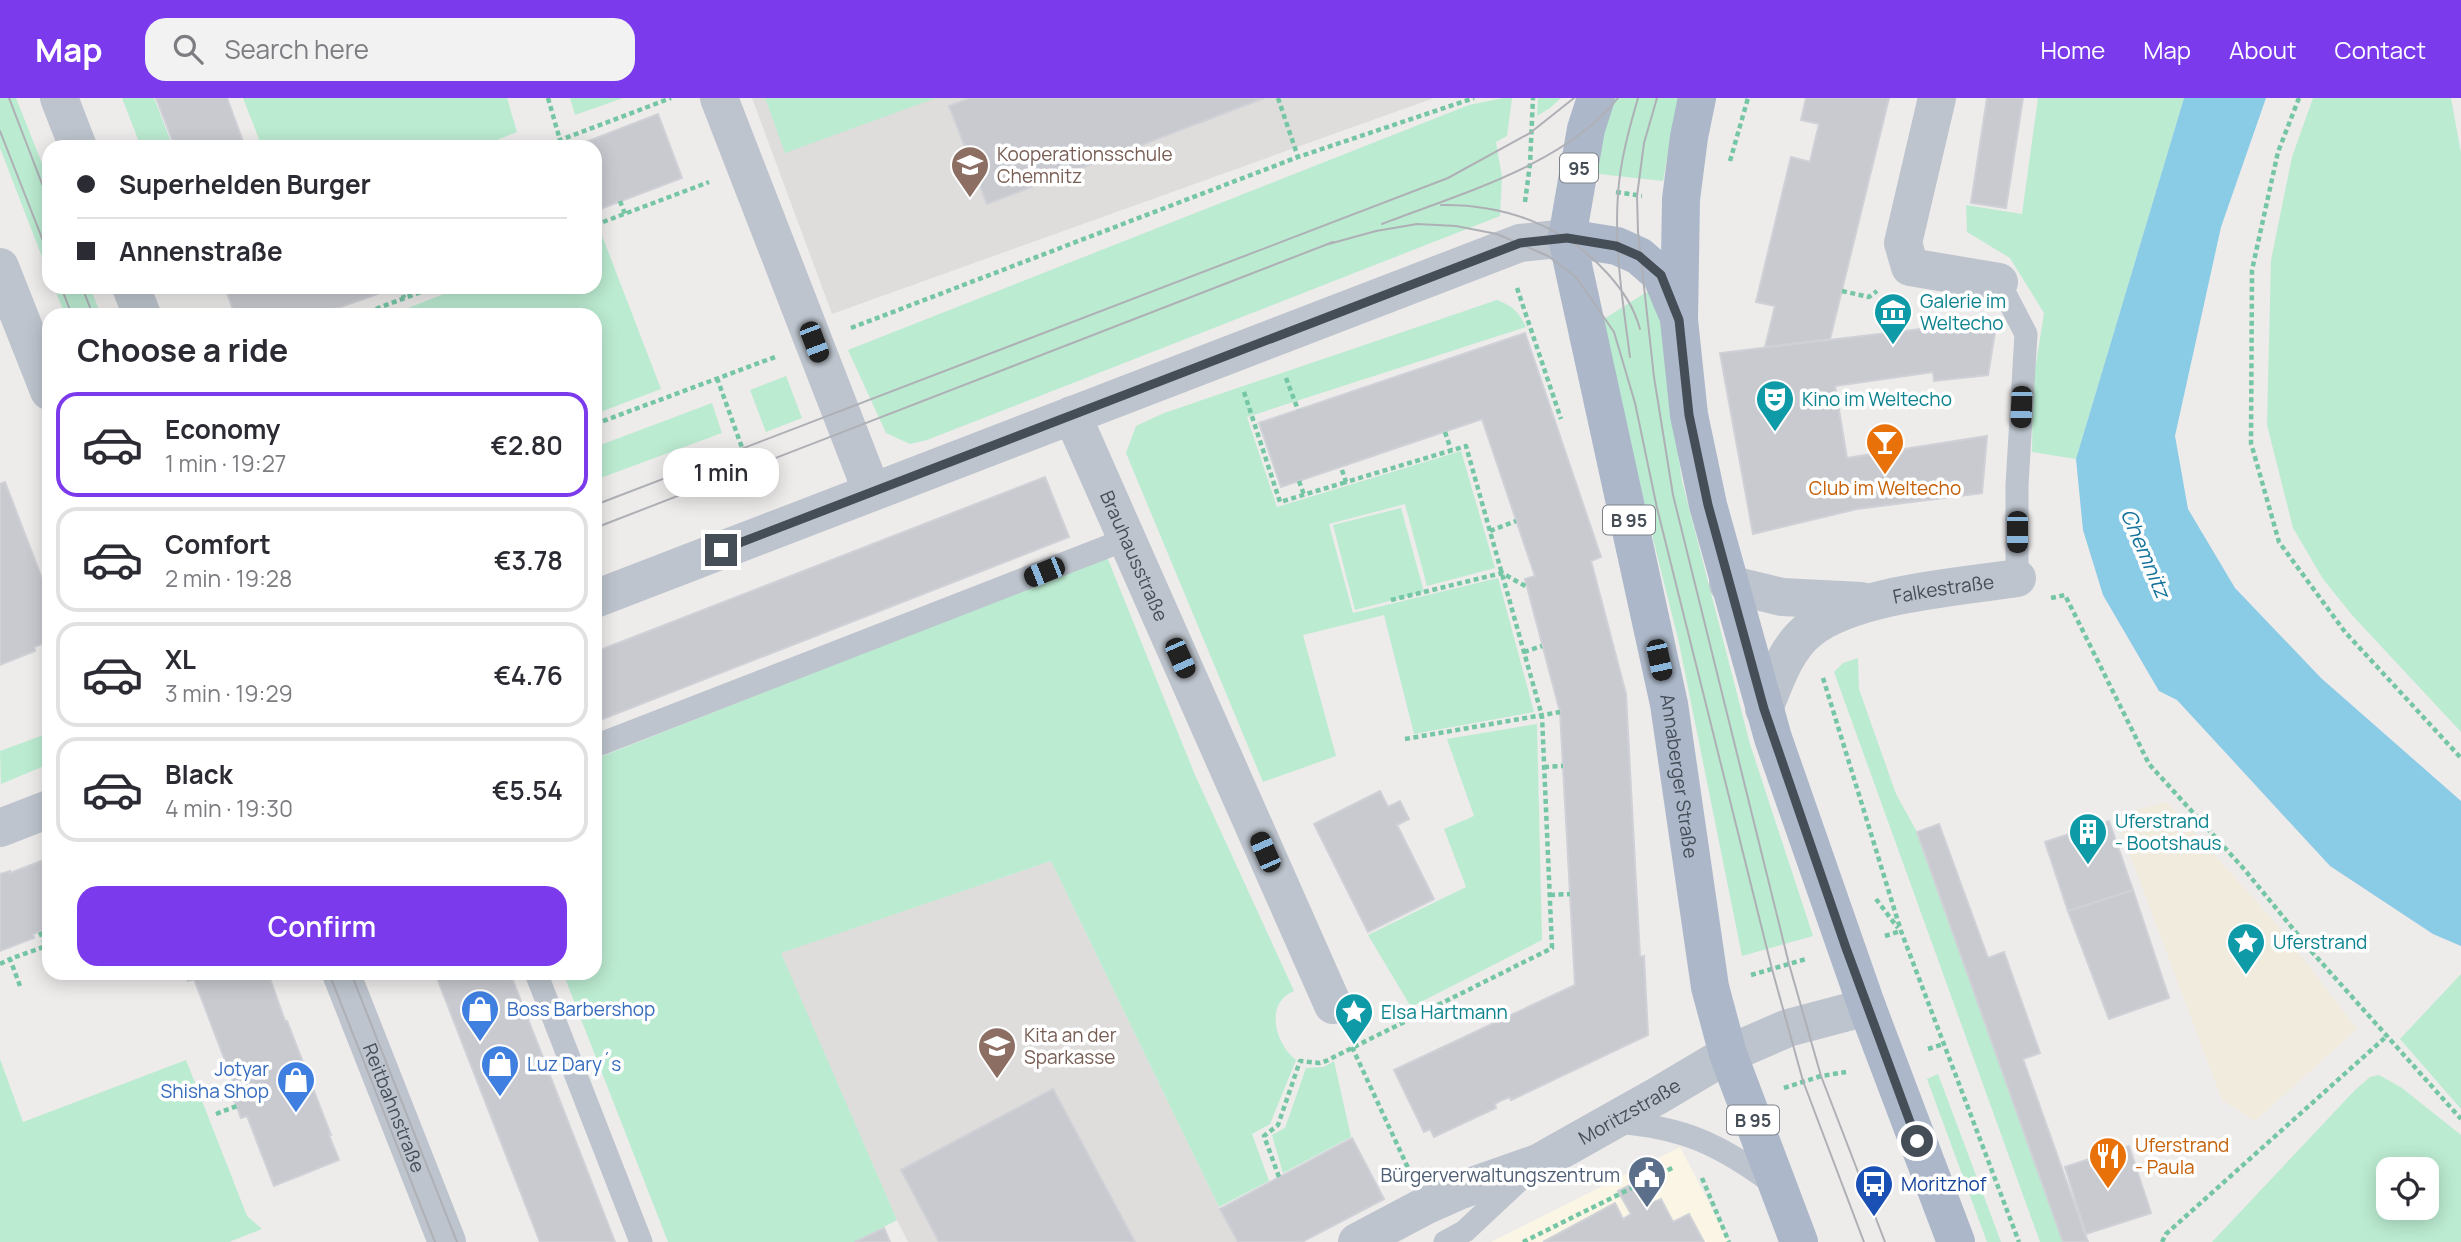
<!DOCTYPE html>
<html lang="en">
<head>
<meta charset="utf-8">
<style>
  body { margin:0; font-family:Manrope,sans-serif; background:#f2f2f3; color:#2b2b33; height:100vh; display:flex; flex-direction:column; font-size:26px; white-space:nowrap }
  * { box-sizing:border-box; margin:0 }
  p { font-size:23px; color:#7c7c81 }
  .icon { flex:none; width:38px; height:38px; fill:none; stroke:currentColor; stroke-width:2; stroke-linecap:round; stroke-linejoin:round }
  .map { position:relative; flex:1; overflow:hidden }
  .details { position:absolute; left:42px; top:210px; width:560px; height:672px; display:flex; flex-direction:column; background:#fff; border-radius:21px; box-shadow:0 4px 18px #0003 }
  .details>* { flex:none }
  .banner { position:absolute; left:42px; top:42px; width:560px; height:154px; border-radius:21px; box-shadow:0 4px 18px #0003; display:grid; align-content:center; height:154px; padding:0 35px; background:#fff }
  .buttons { position:absolute; left:2376px; top:1059px; display:grid; gap:14px }
  .buttons a { display:grid; place-items:center; width:63px; height:63px; border-radius:14px; background:#fff; box-shadow:0 4px 18px #0003; font-size:35px }
  .end { position:absolute; width:32px; height:32px; margin:-16px; border:9px solid #454d57; background:#fff; box-shadow:0 0 0 4px #fff }
  .from { border-radius:50% }
  .bubble { position:absolute; height:49px; border-radius:21px; background:#fff; box-shadow:0 4px 18px #0003; font-size:23px; font-weight:600; line-height:49px; text-align:center }
  .car { position:absolute; width:21px; height:42px; margin:-21px -10px; border-radius:9px; box-shadow:0 0 5px 2px #0007; background:linear-gradient(#222 24%,#8ab4d8 0 40%,#222 0 76%,#8ab4d8 0 86%,#222 0) }
  .banner b { display:flex; align-items:center; gap:24px; height:66px; font-size:26px }
  .banner b+b { border-top:2px solid #e1e1e2 }
  .banner i { width:18px; height:18px; background:#2b2b33 }
  ul { padding:0; list-style:none }
  li { display:flex; align-items:center; gap:21px; height:105px; margin:0 14px 10px; padding:0 21px; border:4px solid #e1e1e2; border-radius:21px }
  li div { flex:1 }
  li b { display:block; font-size:26px }
  li em { font-style:normal; font-weight:600 }
  li.selected { border-color:#7c3aed }
  li>.icon { width:63px; height:63px; stroke-width:1.5 }
  h2 { padding:0 35px; font-size:32px; line-height:84px }
  .action { display:flex; gap:14px; margin-top:auto; padding:14px 35px }
  .action a { flex:1; height:80px; border-radius:21px; background:#7c3aed; color:#fff; font-size:28px; font-weight:600; line-height:80px; text-align:center }
  header { display:flex; align-items:center; gap:42px; box-sizing:border-box; height:98px; padding:0 35px; background:#7c3aed; color:#fff }
  header strong { font-size:33px }
  nav { display:flex; gap:38px; margin-inline-start:auto; font-size:24px }
  .search { width:490px; height:63px; background:#f2f2f3; display:flex; align-items:center; gap:18px; box-sizing:border-box; padding:0 24px; border-radius:21px; color:#7c7c81; font-size:26px }
  .map>svg:first-child { display:block }
  .commercial { fill:#faf5e4 }
  .education { fill:#dfdddc }
  .green { fill:#bbebd1; fill-rule:evenodd }
  .sand { fill:#f0ebdc }
  .water { fill:#8acbe6 }
  .building { fill:#c8cad0; stroke:#cfd1d7; stroke-width:2 }
  .lines { fill:none; stroke-linecap:round; stroke-linejoin:round }
  .path { stroke:#75c6a5; stroke-width:4.5; stroke-dasharray:5 3.5; stroke-linecap:butt }
  .service { stroke:#bdc4cd; stroke-width:23 }
  .minor { stroke:#bdc4cd; stroke-width:38 }
  .tertiary { stroke:#bdc4cd; stroke-width:38 }
  .primary { stroke:#acb8c9; stroke-width:38 }
  .tram { stroke:#aeb0b6; stroke-width:2 }
  .route { stroke:#454d57; stroke-width:9 }
  .labels { text-anchor:middle; dominant-baseline:central; stroke-width:7; stroke-linejoin:round; paint-order:stroke }
  .shield { fill:#fff; stroke:#7d8289; stroke-width:2 }
  .shield-label { font-size:18px; font-weight:bold; fill:#454d57 }
  .education-label { font-size:19px; fill:#785e54; stroke:#fff; text-anchor:start }
  .culture-label { font-size:19px; fill:#0d838f; stroke:#fff; text-anchor:start }
  .food-label { font-size:19px; fill:#c56008; stroke:#fff }
  .street-label { font-size:19px; fill:#454d57; stroke:#fff }
  .shop-label { font-size:19px; fill:#366cbe; stroke:#fff; text-anchor:start }
  .service-label { font-size:19px; fill:#4e5e75; stroke:#fff; text-anchor:end }
  .transit-label { font-size:19px; fill:#164399; stroke:#fff; text-anchor:start }
  .water-label { font-size:21px; font-style:italic; fill:#14749c; stroke:#fff }
</style>
</head>
<body>
<header>
<strong>Map</strong>
<div class="search"><svg class="icon" aria-label="search" viewBox="0 0 24 24"><circle cx="10" cy="10" r="6"/><path d="M15 15l6 6"/></svg>Search here</div>
<nav><a>Home</a><a>Map</a><a>About</a><a>Contact</a></nav>
</header>
<div class="map">
<svg width="2461" height="1144" viewBox="0 0 2461 1144">
  <rect width="100%" height="100%" fill="#eeebeb"/>
  <path class="commercial" d="M1680 1049 1729 1144H1491Z"/>
  <path class="education" d="M752 0H1434L832 216Z
    M1051 763 1219 1109 1238 1144H908L897 1122 780 855Z"/>
  <path class="green" d="M0 0H16L49 83V177L0 50Z
    M122 0H154L173 49H141Z
    M243 0H507L517 34 479 49H262Z
    M570 0H623L575 17Z
    M765 0H936L785 55Z
    M1503 0H1512L1507 38 1496 44 1502 79 1500 118 927 342 910 346 886 335 848 252 1469 7Z
    M1538 0H1561L1550 10 1537 18Z
    M1612 0H1678L1663 83 1590 75Z
    M2038 0H2184L2076 361 2032 354 2033 285 2044 215 2010 160 1967 134 1966 107 2022 116Z
    M2313 0H2451L2461 55V634L2352 517 2323 481 2293 430 2267 327 2271 162 2292 59Z
    M601 135 661 291 595 316V217H390L462 189H595V138Z
    M54 189H90L101 217H65Z
    M1653 193 1659 198 1666 274 1682 383 1750 646 1813 838 1742 858 1679 545 1599 224 1645 195Z
    M1497 202C1513 208 1519 214 1526 229L1247 319 1277 409 1461 353 1495 470 1427 488 1405 406 1329 426 1353 515 1498 480 1534 614 1414 636 1384 517 1303 537 1336 658 1263 684 1126 355 1136 328 1164 315Z
    M786 278 802 320 766 334 750 292Z
    M712 305 722 335 595 382V349Z
    M1401 410 1424 494 1355 512 1333 427Z
    M1107 459 1195 677 1294 893C1264 905 1275 946 1296 962L1270 1026 1252 1036 1269 1083 1219 1109 1051 763 781 855 897 1122 855 1144H668L563 875H595V661Z
    M1858 560 1859 591 1896 696 1917 734 2063 1144H2040L1834 574 1843 565Z
    M1537 626 1542 842 1411 909 1368 837 1466 789 1444 731 1474 718 1447 641Z
    M49 635V666L1 686 0 653Z
    M2461 876V1011L2400 941Z
    M0 961 23 1024 186 962 247 1118 262 1131 229 1144H0Z
    M1334 963 1351 1039 1283 1075 1272 1037 1285 1030 1306 970 1324 969Z
    M1938 976 2001 1144H1987L1927 981Z
    M2379 977 2402 990 2461 1037V1144H2212L2355 992 2370 979ZM2389 1071H2427V1110H2389Z"/>
  <path class="sand" d="M2167 704 2275 824 2357 931 2255 1023 2222 1002 2115 717Z"/>
  <path class="water" d="M2184 0H2266L2221 129 2175 338 2188 411 2235 490 2321 580 2461 703V848L2433 836 2330 768 2177 602 2159 593 2103 497 2083 432 2076 361Z"/>
  <path class="building" d="M156 0H227L245 49H175Z
    M970 0H1264L987 106 949 8Z
    M1806 0H1889L1830 241 1765 249 1775 208 1756 204 1791 59 1810 64 1819 26 1801 22Z
    M1987 0H2023L2006 110 1971 105Z
    M658 16 682 80 595 113V49H573Z
    M225 189H397L318 217H235Z
    M1997 222 1988 277 1934 283 1933 274 1835 288 1847 360 1987 338 1982 395 1857 411 1753 436 1720 255Z
    M1525 235 1601 459 1591 463 1626 596 1640 859 1644 858 1648 937 1511 1002 1510 999 1502 1002 1495 1006 1496 1010 1434 1039 1430 1031 1424 1034 1394 972 1575 887 1560 614 1525 481 1535 478 1482 321 1281 389 1259 325Z
    M1045 379 1069 439 595 624V554Z
    M5 384 49 499V504L45 505 49 514V543L34 549 35 553 0 567V386Z
    M1380 693 1388 709 1400 703 1409 721 1397 727 1434 801 1368 834 1314 726Z
    M2109 723 2133 792 2068 813 2045 744Z
    M1939 726 1988 860 2004 854 2040 955 2023 961 2088 1144H2063L1917 734Z
    M49 760V830L33 836 34 840 0 853V776L10 773V775Z
    M2133 792 2169 900 2109 921 2068 813Z
    M185 875H268L285 923H287L331 1037H329L339 1062 274 1088 247 1018 241 1020 232 996 237 994 194 881 188 883Z
    M435 875H510L615 1144H540Z
    M1053 991 1135 1144H939L901 1072Z
    M1352 1040 1384 1101 1302 1144H1238L1220 1111Z
    M2129 1048 2151 1115 2086 1136 2065 1069Z
    M1640 1082 1652 1105 1661 1101 1673 1124 1689 1116 1704 1144H1543L1615 1105 1623 1121 1631 1116 1618 1093Z
    M884 1130 890 1144H855Z"/>
  <g class="lines">
    <path class="path" d="M548 0 560 42
      M1278 0 1298 59
      M2299 0 2278 54 2252 172 2251 345 2279 444 2345 534 2461 660
      M542 49 671 0
      M1730 63 1748 0
      M1616 94 1642 98
      M620 103 625 116
      M1525 104 1530 66 1533 0
      M595 127 709 84
      M400 189 404 200
      M1517 190 1561 321
      M1842 193 1869 199 1877 193
      M360 217 434 189
      M851 230 1298 59 1474 0
      M717 280 758 394
      M1286 280 1298 312
      M1244 294 1280 404 1346 384
      M595 326 775 259
      M1445 334 1451 352
      M1299 383 1304 397
      M1490 433 1516 423
      M2051 500 2065 497 2149 666 2244 771 2312 854 2461 1021
      M1391 502 1502 475 1527 489
      M1524 554 1542 548
      M45 577 49 576
      M1823 580 1901 833 2019 1144
      M1405 641 1560 614
      M1544 669 1563 668
      M1550 797 1570 796
      M1876 801 1898 830
      M40 834 46 848
      M1885 838 1901 833
      M0 866 10 861
      M1751 877 1806 861
      M162 879 172 875
      M20 888 10 861 49 847
      M1352 949 1409 1072
      M1928 951 1944 946
      M1784 990 1821 978 1846 974
      M216 1016 237 1008
      M1279 1079 1264 1038 1278 1027 1300 963 1319 965 1326 963 1552 850 1542 618 1466 348 1346 384 1341 369
      M1702 1080 1729 1144
      M1523 1144 1674 1069
      M2162 1144 2166 1136 2388 937"/>
    <path class="service" d="M1999 184 2026 236 2017 387V480
      M595 648 1127 441
      M536 875 641 1144
      M1615 1024C1684 1029 1721 1047 1775 1087
      M1445 1144 1465 1133 1528 1074"/>
    <g class="minor">
      <path d="M719 0 872 394"/>
      <path d="M1937 0 1903 145 1910 169 1999 184"/>
      <path id="s1" d="M1072 317 1333 907"/>
      <path d="M1728 486 1782 499 1861 503"/>
      <path id="s2" d="M1764 611C1775 584 1785 551 1809 532 1854 496 1959 489 2017 480"/>
      <path id="s3" d="M1357 1144 1425 1108 1461 1092 1538 1065 1659 997 1728 956 1788 930 1867 909"/>
    </g>
    <g class="tertiary">
      <path d="M59 0 78 49"/>
      <path d="M0 169 49 293"/>
      <path d="M131 189 142 217"/>
      <path d="M595 501 1520 145 1567 140"/>
      <path d="M0 730 49 711"/>
      <path id="s4" d="M341 875 447 1144"/>
    </g>
    <g class="primary">
      <path id="s5" d="M1596 0 1586 31 1567 140 1669 606 1710 889 1728 956 1799 1144"/>
      <path d="M1697 0 1689 39 1681 101 1679 222 1689 317 1708 407 1773 640 1867 909 1956 1144"/>
      <path d="M1567 140 1617 148 1639 158 1661 177 1676 213"/>
    </g>
    <path class="tram" d="M9 0 49 104
      M1657 0 1644 45 1637 98 1638 134 1654 279 1673 397 1789 866 1821 978 1885 1144
      M0 33 49 158
      M1441 107C1505 106 1565 128 1608 176 1623 193 1634 209 1640 231
      M1382 126C1459 96 1565 67 1618 0
      M1325 147 1376 133 1417 126 1456 128 1497 136 1548 158 1576 179 1614 234 1635 305 1657 410 1772 871 1803 983 1864 1144
      M61 189 72 217
      M82 189 93 217
      M1630 259C1623 205 1614 151 1618 96 1620 64 1629 31 1638 0
      M595 407 1448 80 1530 35 1574 0
      M595 430 1333 144
      M329 875 435 1144
      M351 875 457 1144"/>
  </g>
  <g class="lines">
    <path class="route" d="M721 452 1520 145 1567 140 1616 148 1639 158 1661 177 1679 222 1689 317 1708 407 1764 611 1846 850 1917 1043"/>
  </g>
  <defs>
    <symbol id="school-pin" viewBox="-11 -11 22 30"><path d="M0 17L-7.5 6A9.5 9.5 0 1 1 7.5 6Z" fill="#8d6e63" stroke="#fff"/><path d="M0-5L7-2L0 1L-7-2ZM-4 1L0 2.5L4 1V4Q0 6-4 4Z" fill="#fff"/></symbol>
    <symbol id="museum-pin" viewBox="-11 -11 22 30"><path d="M0 17L-7.5 6A9.5 9.5 0 1 1 7.5 6Z" fill="#0f9aa8" stroke="#fff"/><path d="M0-6L6-3V-2H-6V-3ZM-5-1h2V3h-2ZM-1-1h2V3h-2ZM3-1h2V3H3ZM-6 4H6V6H-6Z" fill="#fff"/></symbol>
    <symbol id="theatre-pin" viewBox="-11 -11 22 30"><path d="M0 17L-7.5 6A9.5 9.5 0 1 1 7.5 6Z" fill="#0f9aa8" stroke="#fff"/><path d="M-5-5.5Q0-4 5-5.5V0Q5 5 0 6Q-5 5-5 0ZM-3.3-2.5H-1v1.5H-3.3ZM1-2.5H3.3v1.5H1ZM-2.8 1Q0 5.5 2.8 1Z" fill="#fff"/></symbol>
    <symbol id="bar-pin" viewBox="-11 -11 22 30"><path d="M0 17L-7.5 6A9.5 9.5 0 1 1 7.5 6Z" fill="#e8710a" stroke="#fff"/><path d="M-6-5H6L.8 .8V4.5H3.5V6h-7V4.5H-.8V.8Z" fill="#fff"/></symbol>
    <symbol id="building-pin" viewBox="-11 -11 22 30"><path d="M0 17L-7.5 6A9.5 9.5 0 1 1 7.5 6Z" fill="#0f9aa8" stroke="#fff"/><path d="M-4-6H4V6H1V3H-1V6H-4ZM-2.5-4.3h1.7v1.8h-1.7ZM.8-4.3h1.7v1.8H.8ZM-2.5-1h1.7V.8h-1.7ZM.8-1h1.7V.8H.8Z" fill="#fff"/></symbol>
    <symbol id="sight-pin" viewBox="-11 -11 22 30"><path d="M0 17L-7.5 6A9.5 9.5 0 1 1 7.5 6Z" fill="#0f9aa8" stroke="#fff"/><path d="M0-6L1.8-2.2L6-1.7L2.9 1.2L3.7 5.4L0 3.3L-3.7 5.4L-2.9 1.2L-6-1.7L-1.8-2.2Z" fill="#fff"/></symbol>
    <symbol id="shop-pin" viewBox="-11 -11 22 30"><path d="M0 17L-7.5 6A9.5 9.5 0 1 1 7.5 6Z" fill="#3f7fe0" stroke="#fff"/><path d="M-5-2.5h2.3a2.7 3.5 0 0 1 5.4 0H5L5.5 6h-11ZM-1.5-2.5h3a1.5 2.3 0 0 0-3 0Z" fill="#fff"/></symbol>
    <symbol id="restaurant-pin" viewBox="-11 -11 22 30"><path d="M0 17L-7.5 6A9.5 9.5 0 1 1 7.5 6Z" fill="#e8710a" stroke="#fff"/><path d="M-5-6h1v4h1v-4h1v4h1v-4h1v5L-1.5 .5V6h-2V.5L-5-1ZM5-6V6H3V1.5H1.5Q1.5-4 5-6Z" fill="#fff"/></symbol>
    <symbol id="civic-pin" viewBox="-11 -11 22 30"><path d="M0 17L-7.5 6A9.5 9.5 0 1 1 7.5 6Z" fill="#5c6f8a" stroke="#fff"/><path d="M-.6-6.5H3V-4.5H.6V-3L4-1V1h2V6H-6V1h2V-1L-.6-3ZM-1.2 2.5V6h2.4V2.5Z" fill="#fff"/></symbol>
    <symbol id="bus-pin" viewBox="-11 -11 22 30"><path d="M0 17L-7.5 6A9.5 9.5 0 1 1 7.5 6Z" fill="#1a4fb4" stroke="#fff"/><path d="M-5-6H5V4H4V6H2V4H-2V6H-4V4H-5ZM-3.5-4V0h7V-4ZM-3.5 1.2v1.5H-2V1.2ZM2 1.2v1.5H3.5V1.2Z" fill="#fff"/></symbol>
  </defs>
  <g fill-rule="evenodd">
    <use href="#school-pin" x="948" y="45" width="44" height="60"/>
    <use href="#museum-pin" x="1871" y="192" width="44" height="60"/>
    <use href="#theatre-pin" x="1753" y="279" width="44" height="60"/>
    <use href="#bar-pin" x="1863" y="322" width="44" height="60"/>
    <use href="#building-pin" x="2066" y="712" width="44" height="60"/>
    <use href="#sight-pin" x="2224" y="822" width="44" height="60"/>
    <use href="#shop-pin" x="458" y="889" width="44" height="60"/>
    <use href="#sight-pin" x="1332" y="892" width="44" height="60"/>
    <use href="#school-pin" x="975" y="926" width="44" height="60"/>
    <use href="#shop-pin" x="478" y="944" width="44" height="60"/>
    <use href="#shop-pin" x="274" y="960" width="44" height="60"/>
    <use href="#restaurant-pin" x="2086" y="1036" width="44" height="60"/>
    <use href="#civic-pin" x="1625" y="1055" width="44" height="60"/>
    <use href="#bus-pin" x="1852" y="1064" width="44" height="60"/>
  </g>
  <g class="labels">
    <g class="shield">
      <rect x="1560" y="55.5" width="38" height="29" rx="5"/>
      <rect x="1603" y="407.5" width="52" height="29" rx="5"/>
      <rect x="1727" y="1007.5" width="52" height="29" rx="5"/>
    </g>
    <g class="shield-label">
      <text x="1579" y="70">95</text>
      <text x="1629" y="422">B 95</text>
      <text x="1753" y="1022">B 95</text>
    </g>
    <g class="education-label">
      <text x="997" y="56">Kooperationsschule<tspan x="997" dy="22">Chemnitz</tspan></text>
      <text x="1024" y="937">Kita an der<tspan x="1024" dy="22">Sparkasse</tspan></text>
    </g>
    <g class="culture-label">
      <text x="1920" y="203">Galerie im<tspan x="1920" dy="22">Weltecho</tspan></text>
      <text x="1802" y="301">Kino im Weltecho</text>
      <text x="2115" y="723">Uferstrand<tspan x="2115" dy="22">- Bootshaus</tspan></text>
      <text x="2273" y="844">Uferstrand</text>
      <text x="1381" y="914">Elsa Hartmann</text>
    </g>
    <g class="food-label">
      <text x="1885" y="390">Club im Weltecho</text>
      <text x="2135" y="1047" text-anchor="start">Uferstrand<tspan x="2135" dy="22">- Paula</tspan></text>
    </g>
    <g class="street-label">
      <text stroke="none"><textPath href="#s1" startOffset="154">Brauhausstraße</textPath></text>
      <text stroke="none"><textPath href="#s2" startOffset="234">Falkestraße</textPath></text>
      <text stroke="none"><textPath href="#s5" startOffset="693">Annaberger Straße</textPath></text>
      <text stroke="none"><textPath href="#s4" startOffset="145">Reitbahnstraße</textPath></text>
      <text stroke="none"><textPath href="#s3" startOffset="303">Moritzstraße</textPath></text>
    </g>
    <g class="shop-label">
      <text x="507" y="911">Boss Barbershop</text>
      <text x="527" y="966">Luz Dary´s</text>
      <text x="269" y="971" text-anchor="end">Jotyar<tspan x="269" dy="22">Shisha Shop</tspan></text>
    </g>
    <g class="service-label">
      <text x="1620" y="1077">Bürgerverwaltungszentrum</text>
    </g>
    <g class="transit-label">
      <text x="1901" y="1086">Moritzhof</text>
    </g>
    <g class="water-label">
      <text transform="translate(2146 455) rotate(67)">Chemnitz</text>
    </g>
  </g>
</svg>
<div class="buttons">
<a><svg class="icon" aria-label="locate" viewBox="0 0 24 24"><circle cx="12" cy="12" r="6"/><path d="M12 2v4M12 18v4M2 12h4M18 12h4"/></svg></a>
</div>
<i class="end from" style="left:1917px;top:1043px"></i>
<i class="end" style="left:721px;top:452px"></i>
<div class="bubble" style="left:663px;top:350px;width:116px">1 min</div>
<i class="car" style="left:814px;top:244px;rotate:159deg"></i>
<i class="car" style="left:2021px;top:309px;rotate:182deg"></i>
<i class="car" style="left:2017px;top:434px;rotate:180deg"></i>
<i class="car" style="left:1044px;top:474px;rotate:248deg"></i>
<i class="car" style="left:1180px;top:560px;rotate:156deg"></i>
<i class="car" style="left:1659px;top:562px;rotate:168deg"></i>
<i class="car" style="left:1265px;top:754px;rotate:336deg"></i>
<div class="banner">
<b><i class="from"></i>Superhelden Burger</b>
<b><i></i>Annenstraße</b>
</div>
<section class="details">
<h2>Choose a ride</h2>
<ul>
<li class="selected"><svg class="icon" aria-label="car" viewBox="0 0 24 24"><path d="M5 17H2v-5l4-1 3-4h7l3 4 3 1v5h-3M9 17h6M6 11h13"/><circle cx="7" cy="17" r="2"/><circle cx="17" cy="17" r="2"/></svg><div><b>Economy</b><p>1 min · 19:27</p></div><em>€2.80</em></li>
<li><svg class="icon" aria-label="car" viewBox="0 0 24 24"><path d="M5 17H2v-5l4-1 3-4h7l3 4 3 1v5h-3M9 17h6M6 11h13"/><circle cx="7" cy="17" r="2"/><circle cx="17" cy="17" r="2"/></svg><div><b>Comfort</b><p>2 min · 19:28</p></div><em>€3.78</em></li>
<li><svg class="icon" aria-label="car" viewBox="0 0 24 24"><path d="M5 17H2v-5l4-1 3-4h7l3 4 3 1v5h-3M9 17h6M6 11h13"/><circle cx="7" cy="17" r="2"/><circle cx="17" cy="17" r="2"/></svg><div><b>XL</b><p>3 min · 19:29</p></div><em>€4.76</em></li>
<li><svg class="icon" aria-label="car" viewBox="0 0 24 24"><path d="M5 17H2v-5l4-1 3-4h7l3 4 3 1v5h-3M9 17h6M6 11h13"/><circle cx="7" cy="17" r="2"/><circle cx="17" cy="17" r="2"/></svg><div><b>Black</b><p>4 min · 19:30</p></div><em>€5.54</em></li>
</ul>
<div class="action"><a>Confirm</a></div>
</section>
</div>
</body>
</html>
